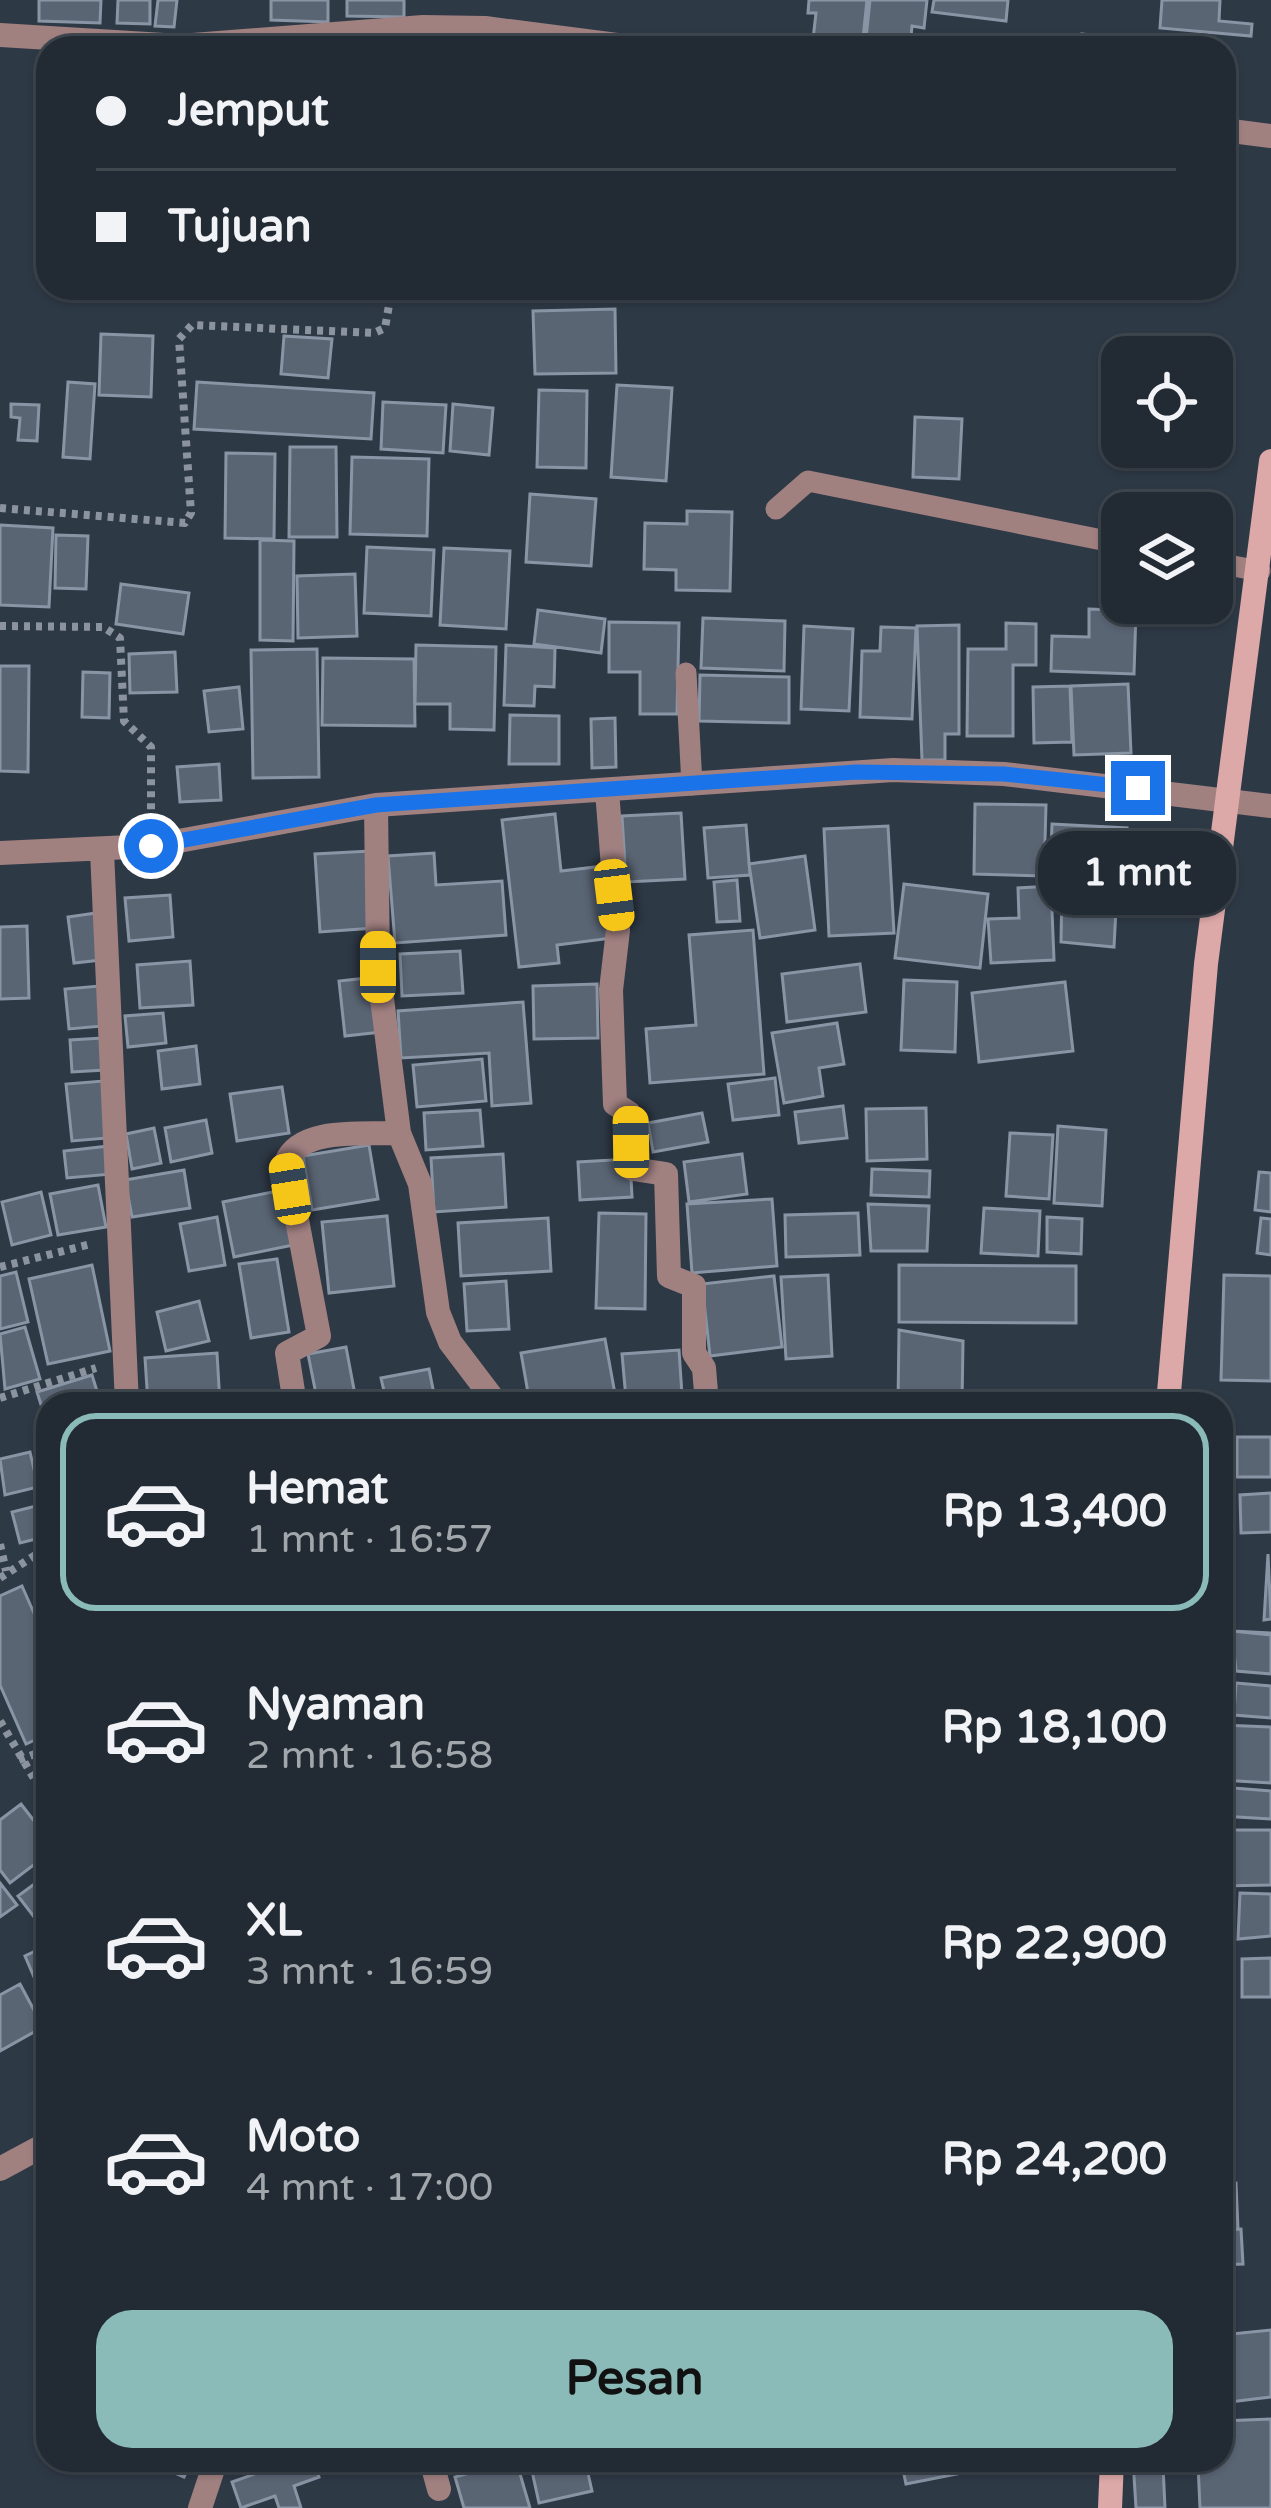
<!DOCTYPE html>
<html lang="id">
<head>
<meta charset="utf-8">
<style>
  body { margin:0; font-family:"Varela Round",sans-serif; background:#2a333c; color:#f1f3f6; height:100vh; display:flex; flex-direction:column; font-size:45px; white-space:nowrap }
  * { box-sizing:border-box; margin:0 }
  p { font-size:39px; color:#a2a7ac }
  .icon { flex:none; width:66px; height:66px; fill:none; stroke:currentColor; stroke-width:2; stroke-linecap:round; stroke-linejoin:round }
  .map { position:relative; flex:1; overflow:hidden }
  .panel { position:absolute; left:36px; top:1392px; width:1197px; height:1080px; display:flex; flex-direction:column; background:#222b34; border-radius:36px; box-shadow:0 3px 9px #0004,0 0 0 3px #3f474f }
  .panel>* { flex:none }
  .guide { position:absolute; left:36px; top:36px; width:1200px; height:264px; border-radius:36px; box-shadow:0 3px 9px #0004,0 0 0 3px #3f474f; display:grid; align-content:center; height:264px; padding:0 60px; background:#222b34 }
  .fabs { position:absolute; left:1101px; top:336px; display:grid; gap:24px }
  .fabs a { display:grid; place-items:center; width:132px; height:132px; border-radius:24px; background:#222b34; box-shadow:0 3px 9px #0004,0 0 0 3px #3f474f; font-size:60px }
  .end { position:absolute; width:54px; height:54px; margin:-27px; border:15px solid #1a73e8; background:#fff; box-shadow:0 0 0 6px #fff }
  .from { border-radius:50% }
  .bubble { position:absolute; height:84px; border-radius:36px; background:#222b34; box-shadow:0 3px 9px #0004,0 0 0 3px #3f474f; font-size:39px; font-weight:700; line-height:84px; text-align:center }
  .car { position:absolute; width:36px; height:72px; margin:-36px -18px; border-radius:15px; box-shadow:0 0 9px 3px #0007; background:linear-gradient(#f5c518 24%,#345 0 40%,#f5c518 0 76%,#345 0 86%,#f5c518 0) }
  .guide b { display:flex; align-items:center; gap:42px; height:114px; font-size:45px }
  .guide b+b { border-top:3px solid #3f474f }
  .guide i { width:30px; height:30px; background:#f1f3f6 }
  ul { padding:21px 0 0; list-style:none }
  li { display:flex; align-items:center; gap:36px; height:198px; margin:0 24px 18px; padding:0 36px; border:6px solid transparent; border-radius:36px }
  li div { flex:1 }
  li b { display:block; font-size:45px }
  li em { font-style:normal; font-weight:700 }
  li.current { border-color:#8bbbb9 }
  li>.icon { width:108px; height:108px; stroke-width:1.5 }
  .primary-button { display:flex; gap:24px; margin-top:auto; padding:24px 60px }
  .primary-button a { flex:1; height:138px; border-radius:36px; background:#8bbbb9; color:#111; font-size:48px; font-weight:700; line-height:138px; text-align:center }
  .map>svg:first-child { display:block }
  .building { fill:#5a6574; stroke:#8995a5; stroke-width:3 }
  .lines { fill:none; stroke-linecap:round; stroke-linejoin:round }
  .path { stroke:#8b949e; stroke-width:8; stroke-dasharray:6 6; stroke-linecap:butt }
  .service { stroke:#a18080; stroke-width:21 }
  .minor { stroke:#a18080; stroke-width:24 }
  .secondary { stroke:#dda8a8; stroke-width:24 }
  .route { stroke:#1a73e8; stroke-width:15 }
</style>
</head>
<body>
<div class="map">
<svg width="1271" height="2508" viewBox="0 0 1271 2508">
  <rect width="100%" height="100%" fill="#2e3946"/>
  <path class="building" d="M39 0H101L100 23 39 21Z
    M118 0H150V24L117 23Z
    M158 0H177L174 27 155 26Z
    M271 0H328V22L271 20Z
    M347 0H404V17L347 16Z
    M809 0H867L862 48H812L816 13H808Z
    M870 0H927L924 28 912 26 910 48H865Z
    M934 0H1008L1006 21 932 12Z
    M1162 0H1220L1219 21 1252 24 1251 36 1160 28Z
    M1082 34 1138 40 1137 48H1081Z
    M615 309 616 373 535 374 533 311Z
    M101 334 153 336 151 397 99 395Z
    M284 336 332 339 328 378 281 374Z
    M68 382 95 384 90 459 63 457Z
    M197 382 374 393 371 439 194 429Z
    M617 385 672 388 666 481 611 477Z
    M539 390 587 391 586 468 537 467Z
    M383 402 446 405 443 453 381 449Z
    M11 404 39 405 37 441 18 440 20 418 11 417Z
    M453 404 493 408 489 455 450 451Z
    M915 417 962 419 959 479 913 477Z
    M290 447H336L337 537H289Z
    M226 453 275 454 274 539 225 538Z
    M352 457 429 459 427 536 350 534Z
    M530 494 596 499 591 566 526 562Z
    M687 511 732 512 730 591 676 590V570L644 569 645 523 687 524Z
    M0 525 53 528 49 607 0 605Z
    M56 535 88 536 86 589 55 588Z
    M260 540 294 541 293 641 260 640Z
    M367 547 434 550 431 616 364 613Z
    M444 548 510 551 506 629 440 625Z
    M355 574 357 636 298 638 297 576Z
    M121 584 189 593 183 634 116 624Z
    M1089 609 1136 611 1134 674 1051 671 1052 636 1089 637Z
    M538 610 605 619 601 653 534 644Z
    M703 618 785 621 784 671 701 668Z
    M609 622 679 623 677 714H640V672H609Z
    M1006 623 1036 624V665H1013V736H967L968 649H1006Z
    M959 625V734H945V760H922L917 626Z
    M804 626 853 629 849 711 801 709Z
    M881 627 916 628 912 719 860 717 862 651H880Z
    M416 645 496 647 494 730 450 729V704H415Z
    M506 645 555 648 554 687 535 686 534 706 504 705Z
    M317 649 319 777 253 778 251 650Z
    M175 652 177 692 130 693 129 654Z
    M323 658 414 659 415 726 322 725Z
    M0 666H29L28 772 0 771Z
    M83 672 110 673 109 718 82 717Z
    M700 675 789 677V723L699 721Z
    M1128 684 1131 753 1074 755 1071 686Z
    M1070 686 1072 742 1034 743 1033 687Z
    M239 687 243 729 209 732 204 691Z
    M510 715 559 716V764H509Z
    M615 718 616 767 592 768 591 719Z
    M219 764 221 800 180 802 177 767Z
    M975 804 1046 805 1044 876 974 874Z
    M681 813 685 879 626 882 622 816Z
    M555 814 561 871 604 866 612 938 557 945 559 963 519 967 502 820Z
    M1052 824 1127 828 1124 883 1050 880Z
    M746 825 750 875 708 878 704 828Z
    M888 826 894 933 829 936 824 829Z
    M370 851 374 928 320 932 315 854Z
    M434 853 436 885 502 881 506 935 395 943 388 856Z
    M805 856 815 930 760 938 749 864Z
    M737 880 740 921 717 922 714 882Z
    M904 884 988 894 980 968 895 958Z
    M1051 886 1054 960 991 963 988 919 1019 918 1018 888Z
    M1062 887 1117 890 1114 947 1061 942Z
    M170 895 173 937 129 941 125 898Z
    M96 913 102 960 74 963 68 917Z
    M27 926 29 998 0 999V927Z
    M753 930 764 1074 650 1083 646 1029 696 1025 689 935Z
    M460 951 463 993 402 996 400 954Z
    M190 961 193 1005 140 1008 137 965Z
    M860 964 866 1012 787 1022 782 974Z
    M376 977 382 1032 345 1036 339 981Z
    M904 980 957 982 955 1052 901 1050Z
    M1065 982 1073 1051 979 1062 972 993Z
    M597 984 598 1038 534 1039 533 986Z
    M99 986 103 1026 69 1029 65 989Z
    M523 1002 531 1103 492 1106 489 1053 401 1058 398 1011Z
    M163 1013 166 1043 128 1047 125 1016Z
    M837 1023 844 1064 819 1068 823 1096 784 1103 772 1033Z
    M102 1038 105 1070 72 1072 70 1040Z
    M196 1046 200 1084 162 1089 158 1051Z
    M482 1059 486 1101 417 1107 413 1065Z
    M775 1078 779 1115 733 1120 728 1084Z
    M103 1081 108 1138 72 1141 66 1084Z
    M282 1087 289 1133 237 1141 230 1094Z
    M843 1106 847 1138 799 1143 795 1112Z
    M926 1108 927 1159 867 1161 866 1109Z
    M480 1110 483 1146 426 1150 424 1113Z
    M702 1113 708 1142 653 1152 648 1123Z
    M206 1120 212 1153 171 1162 165 1128Z
    M1058 1126 1106 1130 1102 1206 1054 1203Z
    M154 1128 161 1163 132 1169 126 1134Z
    M1010 1133 1053 1135 1049 1199 1006 1196Z
    M369 1145 378 1199 312 1210 303 1156Z
    M109 1146 112 1174 67 1178 64 1151Z
    M503 1154 506 1207 434 1212 431 1158Z
    M742 1154 747 1194 689 1202 684 1162Z
    M630 1159 632 1197 580 1200 578 1162Z
    M872 1169 930 1171 929 1197 871 1195Z
    M184 1170 190 1208 132 1217 125 1180Z
    M1259 1172 1271 1173V1212L1255 1210Z
    M98 1185 106 1227 58 1235 50 1194Z
    M287 1189 298 1244 234 1257 223 1202Z
    M41 1192 51 1235 12 1245 2 1202Z
    M772 1199 777 1266 692 1273 687 1204Z
    M868 1204 929 1206 927 1251H871Z
    M984 1208 1040 1211 1038 1256 981 1253Z
    M599 1213 646 1214 645 1309 596 1308Z
    M858 1213 860 1255 786 1257 785 1215Z
    M387 1216 394 1286 329 1293 322 1222Z
    M217 1217 225 1265 189 1271 180 1224Z
    M1047 1217 1082 1219 1081 1254 1047 1252Z
    M548 1218 551 1271 461 1276 458 1223Z
    M1261 1218 1271 1219V1255L1257 1253Z
    M277 1259 289 1332 251 1338 239 1264Z
    M92 1265 110 1351 48 1364 29 1279Z
    M899 1265 1076 1266V1323L899 1322Z
    M16 1272 28 1322 0 1329V1276Z
    M828 1275 832 1356 786 1359 781 1277Z
    M1224 1275 1271 1276V1381L1221 1380Z
    M774 1276 782 1347 710 1356 702 1284Z
    M506 1281 509 1329 467 1331 464 1284Z
    M199 1301 209 1341 166 1351 157 1312Z
    M25 1327 40 1379 5 1389 0 1334Z
    M899 1330 963 1341 962 1404H898Z
    M605 1339 615 1394 530 1404 521 1353Z
    M346 1347 356 1400 318 1404 308 1354Z
    M679 1350 682 1395 626 1399 622 1354Z
    M217 1353 220 1404H148L145 1358Z
    M429 1369 436 1404H387L381 1378Z
    M92 1375 101 1404H48V1427L37 1392Z
    M482 1390 485 1404H448L447 1397Z
    M1237 1437H1271V1477H1237Z
    M30 1452 38 1487 5 1495 0 1459Z
    M1271 1493V1532L1241 1533 1240 1495Z
    M48 1503V1536L20 1543 12 1512Z
    M1268 1554 1271 1619 1264 1620Z
    M22 1586 48 1645V1734L26 1744 0 1685V1596Z
    M1232 1631 1271 1635V1674L1236 1671Z
    M1232 1631 1271 1633V1674L1236 1671Z
    M1236 1683 1271 1686V1718L1234 1715Z
    M1221 1725 1271 1727V1783L1221 1780Z
    M1221 1787 1271 1791V1819L1221 1816Z
    M21 1804 48 1839V1854L10 1883 0 1870V1820Z
    M1221 1830H1271V1885L1221 1886Z
    M48 1874V1921L41 1926 18 1896Z
    M0 1883 17 1905 0 1917Z
    M1240 1893 1271 1894V1936L1238 1939Z
    M1221 1901 1229 1902 1225 1953H1221Z
    M48 1945V1979L37 1984 25 1956Z
    M1271 1958V1997H1242V1959Z
    M1221 1968H1226L1229 2043H1221Z
    M20 1984 43 2027 0 2051V1995Z
    M1236 2183 1238 2229H1221V2184Z
    M1241 2229 1243 2264 1221 2265V2230Z
    M1271 2330V2397L1221 2403V2335Z
    M1271 2419V2508H1200L1198 2464 1163 2466 1165 2508H1136L1133 2460H1221V2421Z
    M156 2460H192L184 2477 154 2464Z
    M294 2460H313L319 2477 294 2486 301 2508H279L275 2496 241 2508 232 2482Z
    M516 2460 530 2508H464L455 2477Z
    M585 2460 592 2491 539 2503 530 2462Z
    M901 2460H1001L1002 2465 906 2484Z"/>
  <g class="lines">
    <path class="path" d="M0 508 185 523 191 513 179 339 192 325 374 333 385 328 392 288
      M0 626 103 627 120 638 124 721 151 747V813
      M0 1267 91 1244
      M0 1398 96 1368
      M0 1544 6 1571
      M0 1578 48 1547
      M0 1721 48 1802
      M19 1760 48 1749"/>
    <path class="service" d="M776 509 808 481 1122 544
      M1212 562 1260 571
      M686 673 692 785"/>
    <path class="minor" d="M0 35 180 46 423 27 485 28 640 48
      M1224 130 1271 136
      M607 791 618 930 611 990 615 1104 629 1113 633 1169 666 1174 669 1276 694 1286V1353L704 1368 707 1404
      M376 805 378 967 399 1133 420 1184 438 1312 450 1342 497 1404
      M102 851 127 1404
      M0 853 151 846 376 805 893 770 1004 774 1271 806
      M295 1404 287 1353 319 1336 286 1162C301 1126 365 1135 399 1133
      M0 2169 48 2143
      M431 2460 439 2489
      M200 2508 216 2460"/>
    <path class="secondary" d="M1168 1404 1206 964 1271 461
      M1110 2508 1112 2460"/>
  </g>
  <g class="lines">
    <path class="route" d="M151 846 376 805 856 772 1004 774 1138 788"/>
  </g>
</svg>
<div class="fabs">
<a><svg class="icon" aria-label="locate" viewBox="0 0 24 24"><circle cx="12" cy="12" r="6"/><path d="M12 2v4M12 18v4M2 12h4M18 12h4"/></svg></a>
<a><svg class="icon" aria-label="layers" viewBox="0 0 24 24"><path d="M12 4l9 5-9 5-9-5zM3 14l9 5 9-5"/></svg></a>
</div>
<i class="end from" style="left:151px;top:846px"></i>
<i class="end" style="left:1138px;top:788px"></i>
<div class="bubble" style="left:1038px;top:831px;width:198px">1 mnt</div>
<i class="car" style="left:614px;top:895px;rotate:173deg"></i>
<i class="car" style="left:378px;top:967px;rotate:0deg"></i>
<i class="car" style="left:631px;top:1142px;rotate:359deg"></i>
<i class="car" style="left:290px;top:1189px;rotate:351deg"></i>
<div class="guide">
<b><i class="from"></i>Jemput</b>
<b><i></i>Tujuan</b>
</div>
<section class="panel">
<ul>
<li class="current"><svg class="icon" aria-label="car" viewBox="0 0 24 24"><path d="M5 17H2v-5l4-1 3-4h7l3 4 3 1v5h-3M9 17h6M6 11h13"/><circle cx="7" cy="17" r="2"/><circle cx="17" cy="17" r="2"/></svg><div><b>Hemat</b><p>1 mnt · 16:57</p></div><em>Rp 13,400</em></li>
<li><svg class="icon" aria-label="car" viewBox="0 0 24 24"><path d="M5 17H2v-5l4-1 3-4h7l3 4 3 1v5h-3M9 17h6M6 11h13"/><circle cx="7" cy="17" r="2"/><circle cx="17" cy="17" r="2"/></svg><div><b>Nyaman</b><p>2 mnt · 16:58</p></div><em>Rp 18,100</em></li>
<li><svg class="icon" aria-label="car" viewBox="0 0 24 24"><path d="M5 17H2v-5l4-1 3-4h7l3 4 3 1v5h-3M9 17h6M6 11h13"/><circle cx="7" cy="17" r="2"/><circle cx="17" cy="17" r="2"/></svg><div><b>XL</b><p>3 mnt · 16:59</p></div><em>Rp 22,900</em></li>
<li><svg class="icon" aria-label="car" viewBox="0 0 24 24"><path d="M5 17H2v-5l4-1 3-4h7l3 4 3 1v5h-3M9 17h6M6 11h13"/><circle cx="7" cy="17" r="2"/><circle cx="17" cy="17" r="2"/></svg><div><b>Moto</b><p>4 mnt · 17:00</p></div><em>Rp 24,200</em></li>
</ul>
<div class="primary-button"><a>Pesan</a></div>
</section>
</div>
</body>
</html>
